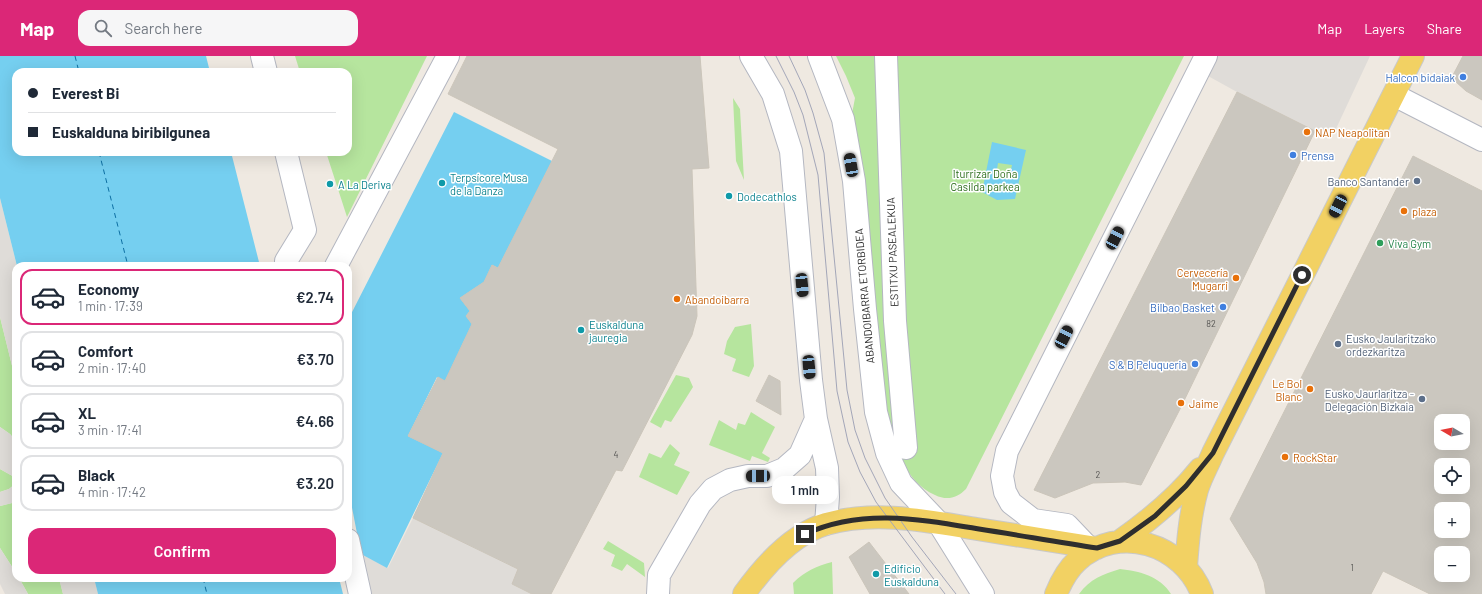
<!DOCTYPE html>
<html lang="en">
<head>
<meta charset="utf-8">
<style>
  body { margin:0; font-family:Barlow,sans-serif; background:#f6f6f7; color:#1f2937; height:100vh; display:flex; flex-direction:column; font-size:15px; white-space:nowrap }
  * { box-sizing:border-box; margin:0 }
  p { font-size:13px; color:#747a83 }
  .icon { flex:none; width:22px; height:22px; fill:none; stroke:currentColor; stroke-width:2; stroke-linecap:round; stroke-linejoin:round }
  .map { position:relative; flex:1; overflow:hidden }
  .panel { position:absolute; left:12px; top:206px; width:340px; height:320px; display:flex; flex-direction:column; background:#fff; border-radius:12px; box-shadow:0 4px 16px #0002 }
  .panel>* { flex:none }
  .hud { position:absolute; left:12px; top:12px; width:340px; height:88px; border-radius:12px; box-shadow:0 4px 16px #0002; display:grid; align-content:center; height:88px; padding:0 16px; background:#fff }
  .needle { width:26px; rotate:280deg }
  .buttons { position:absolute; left:1434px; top:358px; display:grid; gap:8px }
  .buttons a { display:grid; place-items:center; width:36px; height:36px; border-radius:8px; background:#fff; box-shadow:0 4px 16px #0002; font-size:20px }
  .end { position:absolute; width:18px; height:18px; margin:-9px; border:5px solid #2e2e2e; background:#fff; box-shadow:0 0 0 2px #fff }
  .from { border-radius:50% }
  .bubble { position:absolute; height:28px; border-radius:12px; background:#fff; box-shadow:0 4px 16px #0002; font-size:13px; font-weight:600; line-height:28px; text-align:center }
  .car { position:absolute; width:12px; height:24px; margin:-12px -6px; border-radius:5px; box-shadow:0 0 3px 1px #0007; background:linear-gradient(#222 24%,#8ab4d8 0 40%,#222 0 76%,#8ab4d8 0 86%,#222 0) }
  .hud b { display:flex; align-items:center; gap:14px; height:38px; font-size:15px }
  .hud b+b { border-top:1px solid #e0e1e3 }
  .hud i { width:10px; height:10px; background:#1f2937 }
  ul { padding:7px 0 0; list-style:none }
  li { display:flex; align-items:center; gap:12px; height:56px; margin:0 8px 6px; padding:0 8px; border:2px solid #e0e1e3; border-radius:12px }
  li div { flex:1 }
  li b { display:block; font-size:15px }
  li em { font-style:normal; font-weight:600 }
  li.current { border-color:#db2777 }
  li>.icon { width:36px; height:36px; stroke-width:1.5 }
  .primary-button { display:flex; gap:8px; margin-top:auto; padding:8px 16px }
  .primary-button a { flex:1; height:46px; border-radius:12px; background:#db2777; color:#fff; font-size:16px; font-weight:600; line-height:46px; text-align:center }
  header { display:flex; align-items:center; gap:24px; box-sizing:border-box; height:56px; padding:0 20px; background:#db2777; color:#fff }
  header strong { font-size:19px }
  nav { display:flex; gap:22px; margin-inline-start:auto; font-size:14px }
  .search { width:280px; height:36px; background:#f6f6f7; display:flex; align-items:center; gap:10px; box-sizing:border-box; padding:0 14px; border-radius:12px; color:#747a83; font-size:15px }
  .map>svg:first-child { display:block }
  .green { fill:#b6e59e }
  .plaza { fill:#dfdcd8 }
  .water { fill:#75cff0; fill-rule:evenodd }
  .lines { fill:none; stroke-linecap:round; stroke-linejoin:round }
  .ferry { stroke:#0d6fa3; stroke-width:1; stroke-dasharray:5 4; stroke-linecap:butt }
  .building { fill:#cbc7bf; stroke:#cbc5ba; fill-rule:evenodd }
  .minor-casing { stroke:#b4b7c1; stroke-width:24 }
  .major-casing { stroke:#c9c9c9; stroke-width:24 }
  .minor { stroke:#fff; stroke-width:22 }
  .major { stroke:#f2d163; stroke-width:22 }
  .tram { stroke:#a3a6b8; stroke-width:1 }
  .route { stroke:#2e2e2e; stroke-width:5 }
  .shop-dot { fill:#3f7fe0; stroke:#fff; stroke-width:1.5 }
  .food-dot { fill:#e8710a; stroke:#fff; stroke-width:1.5 }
  .service-dot { fill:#5c6f8a; stroke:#fff; stroke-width:1.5 }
  .culture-dot { fill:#0f9aa8; stroke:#fff; stroke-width:1.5 }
  .leisure-dot { fill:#2e9e5b; stroke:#fff; stroke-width:1.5 }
  .labels { text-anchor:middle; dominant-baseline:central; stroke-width:3; stroke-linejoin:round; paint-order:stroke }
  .number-label { font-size:9px; fill:#555452 }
  .shop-label { font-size:11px; fill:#366cbe; stroke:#fff; text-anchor:end }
  .food-label { font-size:11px; fill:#c56008; stroke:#fff; text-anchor:start }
  .park-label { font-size:11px; fill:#2c6e1b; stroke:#fff }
  .culture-label { font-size:11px; fill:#0d838f; stroke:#fff; text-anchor:start }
  .service-label { font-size:11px; fill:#4e5e75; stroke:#fff; text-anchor:end }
  .leisure-label { font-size:11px; fill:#27864d; stroke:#fff; text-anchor:start }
  .street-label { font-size:11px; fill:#2e2e2e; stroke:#fff }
</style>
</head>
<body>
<header>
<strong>Map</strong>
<div class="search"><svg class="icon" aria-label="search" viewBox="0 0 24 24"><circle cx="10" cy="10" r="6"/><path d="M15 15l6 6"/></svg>Search here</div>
<nav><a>Map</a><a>Layers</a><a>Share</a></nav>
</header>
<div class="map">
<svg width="1482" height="538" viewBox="0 0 1482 538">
  <rect width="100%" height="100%" fill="#efe9e1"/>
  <path class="green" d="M295 0H427L347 161 326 96H348V16H300Z
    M836 0H1184L966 433C957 442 947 445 935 439 904 425 897 392 887 362L851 63 855 42 846 20Z
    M733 42 740 53 744 124 736 105Z
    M0 261 16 326V385L10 378 0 371Z
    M751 268 754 310 749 321 732 315 736 303 724 298 727 285 735 271Z
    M676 319 689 322 693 331 671 366 665 364 661 372 650 366Z
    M751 356 775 371 762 397 770 402 768 406 752 400 750 405 709 389 719 364 736 374 738 367 745 369Z
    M670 388 680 397 674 409 690 416 677 439 639 421 649 397 661 402Z
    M0 413 16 422 15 428 9 433 0 436Z
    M16 446V517L0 492V450Z
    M608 485 644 507 645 521 627 508 622 515 611 510 615 499 603 493Z
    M832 506 833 538H794L793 527C805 515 817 510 832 506Z
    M1120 513C1139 515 1160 520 1171 538H1079C1090 523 1103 518 1120 513Z
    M19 522H59L63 538H28Z"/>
  <path class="plaza" d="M1206 0H1370L1334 77 1327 78 1315 75 1237 36 1199 15Z
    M0 142 17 210 16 326 0 261Z
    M0 371 10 378 16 385V422L0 413Z
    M16 424V446L0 450V436L9 433 15 428Z
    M413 462 518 513 512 528 532 538H369L361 498 388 512Z
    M0 492 16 517V522H19L28 538H5L0 528Z
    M59 522H94L98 538H63Z"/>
  <path class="water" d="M0 0H206L210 16H16V96H231L260 210H17L0 142Z
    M454 56 552 105 498 212 492 209 484 226 460 242 470 255 466 260 472 268 445 325 437 321 408 380 443 397 387 512 361 498 348 431V264Z
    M992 86 1026 94 1015 143 997 144 982 136ZM998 107 1012 109 1009 123 996 120Z
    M94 522H339L343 538H98Z"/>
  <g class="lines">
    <path class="ferry" d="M75 0 79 16
      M99 96 128 210
      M203 522 207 538"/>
  </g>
  <path class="building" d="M467 0H700L709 112 692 113 697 260 692 279 622 415 616 414 551 538H532L512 528 518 513 413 462 443 397 408 380 438 321 445 325 472 268 466 260 470 255 460 242 484 226 492 209 498 212 558 93 448 38Z
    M1463 0H1482V44L1466 35 1455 25 1453 19Z
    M1237 36 1315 75 1179 355 1141 429 1125 426 1093 427 1055 442 1034 434Z
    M1413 100 1482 135V538H1430L1383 515 1371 538H1266L1264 526 1257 507 1230 463ZM1441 365H1463V387H1441ZM1441 409H1463V431H1441ZM1441 453H1463V475H1441ZM1441 497H1463V519H1441Z
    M769 319 780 325 781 359 756 345Z
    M869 486 909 538H870L849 501Z"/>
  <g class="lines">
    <defs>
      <path id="minor" d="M262 0 266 16
        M751 0 773 38 791 95 811 324 816 363 827 412 828 441 826 468
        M819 0 843 63 854 125 865 253 876 356 887 397 901 427 938 466 983 538
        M886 0 895 265 906 392
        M1394 39 1482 84
        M286 96 305 174 286 205 287 210
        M336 210 448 0
        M348 484 360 538
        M1087 490 1067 469 1033 464 1011 447 1005 436 1002 420 1007 395 1206 0
        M658 538 659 519 700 448 713 433 730 424 748 420H767L784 413 800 399 816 363"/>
      <path id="major" d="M1120 485C1150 464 1177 442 1200 413
        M1186 511C1188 484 1190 459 1197 434 1201 421 1208 409 1213 397L1413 0
        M744 538C764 510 792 478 826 468 876 454 927 465 977 473 1017 479 1057 486 1097 492
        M1056 538C1061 526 1067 514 1077 505 1119 467 1183 488 1202 538"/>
    </defs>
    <use href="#minor" class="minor-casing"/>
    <use href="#major" class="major-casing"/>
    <use href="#minor" class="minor"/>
    <use href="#major" class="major"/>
    <path class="tram" d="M776 0 794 36 803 59 818 119 837 335 848 386 860 416 876 446 945 538
      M789 0 805 34 813 57 824 97 847 334 855 374 865 402 885 442 912 481 956 538"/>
  </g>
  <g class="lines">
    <path class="route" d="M805 478C862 452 919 463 979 473 1018 479 1057 486 1097 492L1120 485 1155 460 1186 430 1213 397 1302 219"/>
  </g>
  <g class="shop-dot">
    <circle cx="1463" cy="21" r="4"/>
    <circle cx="1293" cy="99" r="4"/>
    <circle cx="1223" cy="251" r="4"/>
    <circle cx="1195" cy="308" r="4"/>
  </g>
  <g class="food-dot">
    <circle cx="1307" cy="76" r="4"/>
    <circle cx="1404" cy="155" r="4"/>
    <circle cx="1236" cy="222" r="4"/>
    <circle cx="677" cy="243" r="4"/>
    <circle cx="1310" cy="333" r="4"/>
    <circle cx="1181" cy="347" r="4"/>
    <circle cx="1285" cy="401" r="4"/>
  </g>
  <g class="service-dot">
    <circle cx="1417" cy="125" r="4"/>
    <circle cx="1338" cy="288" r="4"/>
    <circle cx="1422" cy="343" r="4"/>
  </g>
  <g class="culture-dot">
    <circle cx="442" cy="127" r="4"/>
    <circle cx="330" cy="128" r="4"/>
    <circle cx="729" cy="140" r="4"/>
    <circle cx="581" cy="274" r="4"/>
    <circle cx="876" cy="518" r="4"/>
  </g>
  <circle class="leisure-dot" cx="1380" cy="187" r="4"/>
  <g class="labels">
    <g class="number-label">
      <text x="1211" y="267">82</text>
      <text x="616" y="398">4</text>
      <text x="1098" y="418">2</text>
      <text x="1352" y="511">1</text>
    </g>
    <g class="shop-label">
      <text x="1455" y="21">Halcon bidaiak</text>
      <text x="1301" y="99" text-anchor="start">Prensa</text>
      <text x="1215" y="251">Bilbao Basket</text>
      <text x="1187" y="308">S &amp; B Peluqueria</text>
    </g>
    <g class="food-label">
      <text x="1315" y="76">NAP Neapolitan</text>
      <text x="1412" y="155">plaza</text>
      <text x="1228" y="216" text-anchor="end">Cervecería<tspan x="1228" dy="13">Mugarri</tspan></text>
      <text x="685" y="243">Abandoibarra</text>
      <text x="1302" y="327" text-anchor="end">Le Bol<tspan x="1302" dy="13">Blanc</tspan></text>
      <text x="1189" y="347">Jaime</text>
      <text x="1293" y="401">RockStar</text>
    </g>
    <g class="park-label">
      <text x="985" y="117">Iturrizar Doña<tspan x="985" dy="13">Casilda parkea</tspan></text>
    </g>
    <g class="culture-label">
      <text x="450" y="121">Terpsícore Musa<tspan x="450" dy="13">de la Danza</tspan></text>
      <text x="338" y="128">A La Deriva</text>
      <text x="737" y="140">Dodecathlos</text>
      <text x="589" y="268">Euskalduna<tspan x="589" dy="13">jauregia</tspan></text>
      <text x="884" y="512">Edificio<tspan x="884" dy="13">Euskalduna</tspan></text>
    </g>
    <g class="service-label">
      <text x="1409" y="125">Banco Santander</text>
      <text x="1346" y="282" text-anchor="start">Eusko Jaularitzako<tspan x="1346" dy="13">ordezkaritza</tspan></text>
      <text x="1414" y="337">Eusko Jaurlaritza -<tspan x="1414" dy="13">Delegación Bizkaia</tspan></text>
    </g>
    <g class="leisure-label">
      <text x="1388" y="187">Viva Gym</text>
    </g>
    <g class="street-label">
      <text transform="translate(892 196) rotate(-92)">ESTITXU PASEALEKUA</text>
      <text transform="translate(864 240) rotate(-95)">ABANDOIBARRA ETORBIDEA</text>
    </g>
  </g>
</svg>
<div class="buttons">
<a><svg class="needle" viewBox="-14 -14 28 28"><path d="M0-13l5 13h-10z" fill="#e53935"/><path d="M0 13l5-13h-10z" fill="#747a83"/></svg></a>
<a><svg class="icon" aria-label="locate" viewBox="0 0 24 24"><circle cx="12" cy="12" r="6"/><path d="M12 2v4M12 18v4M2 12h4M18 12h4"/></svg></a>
<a>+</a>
<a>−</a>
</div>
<i class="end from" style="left:1302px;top:219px"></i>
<i class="end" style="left:805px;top:478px"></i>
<div class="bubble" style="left:772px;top:420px;width:66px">1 min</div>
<i class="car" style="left:851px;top:109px;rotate:350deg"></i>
<i class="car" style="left:1338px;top:150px;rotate:207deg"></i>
<i class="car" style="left:1115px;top:182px;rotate:27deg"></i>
<i class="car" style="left:802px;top:229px;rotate:175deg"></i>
<i class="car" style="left:1064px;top:281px;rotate:27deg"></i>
<i class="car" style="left:809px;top:311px;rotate:175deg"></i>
<i class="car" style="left:758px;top:420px;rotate:269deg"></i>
<div class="hud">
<b><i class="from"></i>Everest Bi</b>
<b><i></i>Euskalduna biribilgunea</b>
</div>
<section class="panel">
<ul>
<li class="current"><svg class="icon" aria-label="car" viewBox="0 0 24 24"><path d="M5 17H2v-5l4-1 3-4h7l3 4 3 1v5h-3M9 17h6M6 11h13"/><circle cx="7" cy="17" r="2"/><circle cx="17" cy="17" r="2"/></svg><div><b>Economy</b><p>1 min · 17:39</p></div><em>€2.74</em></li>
<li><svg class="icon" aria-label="car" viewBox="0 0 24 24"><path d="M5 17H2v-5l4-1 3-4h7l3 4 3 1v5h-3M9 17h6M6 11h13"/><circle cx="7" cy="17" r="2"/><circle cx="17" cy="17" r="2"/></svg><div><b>Comfort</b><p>2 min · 17:40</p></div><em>€3.70</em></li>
<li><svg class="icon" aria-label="car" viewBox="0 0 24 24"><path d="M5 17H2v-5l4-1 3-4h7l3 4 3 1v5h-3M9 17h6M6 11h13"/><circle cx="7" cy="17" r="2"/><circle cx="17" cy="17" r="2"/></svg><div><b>XL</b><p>3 min · 17:41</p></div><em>€4.66</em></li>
<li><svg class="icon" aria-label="car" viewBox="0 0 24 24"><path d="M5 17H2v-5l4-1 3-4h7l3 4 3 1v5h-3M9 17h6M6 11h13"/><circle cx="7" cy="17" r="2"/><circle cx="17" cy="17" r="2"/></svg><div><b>Black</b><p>4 min · 17:42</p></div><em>€3.20</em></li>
</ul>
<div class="primary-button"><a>Confirm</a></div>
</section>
</div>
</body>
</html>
